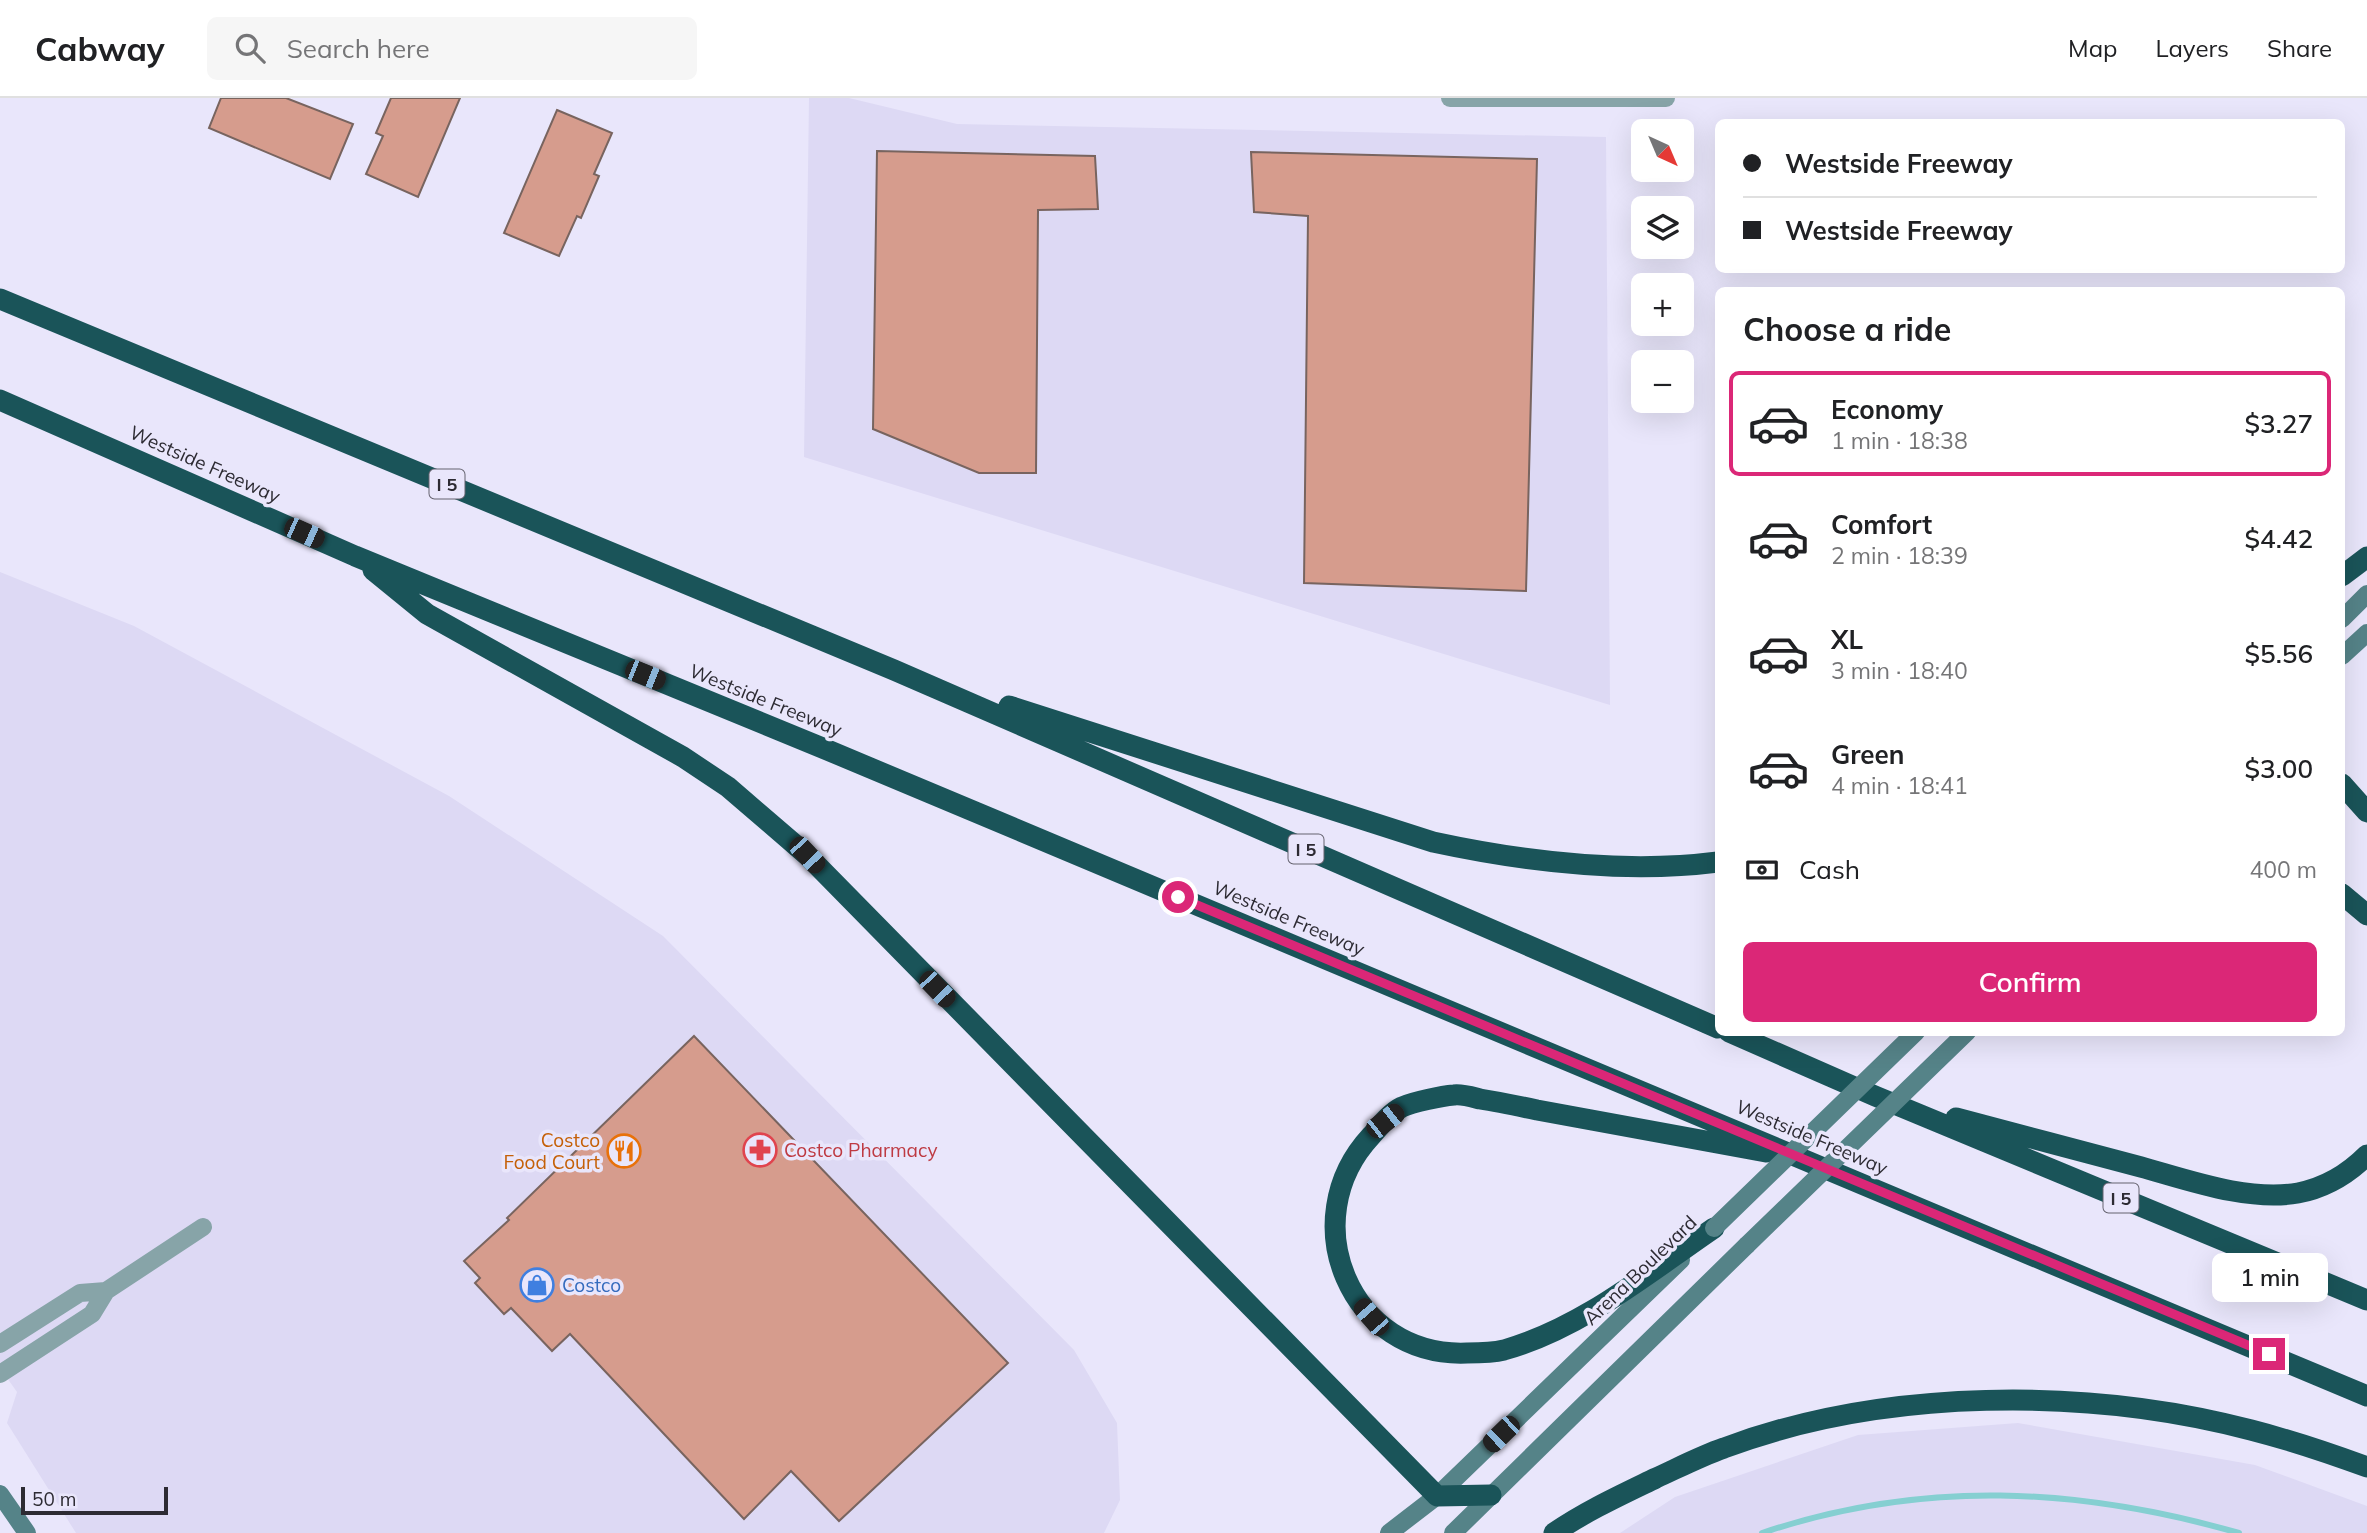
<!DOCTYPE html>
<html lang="en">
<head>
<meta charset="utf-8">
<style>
  body { margin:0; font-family:Mulish,sans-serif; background:#f6f6f6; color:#202124; height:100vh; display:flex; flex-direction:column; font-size:26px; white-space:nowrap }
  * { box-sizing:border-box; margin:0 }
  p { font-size:23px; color:#757577 }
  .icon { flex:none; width:38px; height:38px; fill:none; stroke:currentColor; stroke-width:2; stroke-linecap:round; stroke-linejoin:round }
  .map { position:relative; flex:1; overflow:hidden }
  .sheet { position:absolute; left:1715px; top:189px; width:630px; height:749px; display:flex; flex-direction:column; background:#fff; border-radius:10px; box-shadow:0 7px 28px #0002 }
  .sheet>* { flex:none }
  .hud { position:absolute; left:1715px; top:21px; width:630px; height:154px; border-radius:10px; box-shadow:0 7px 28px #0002; display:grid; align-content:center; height:154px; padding:0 28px; background:#fff }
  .needle { width:46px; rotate:136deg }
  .fabs { position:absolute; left:1631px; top:21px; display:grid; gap:14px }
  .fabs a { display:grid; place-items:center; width:63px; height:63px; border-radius:10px; background:#fff; box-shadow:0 7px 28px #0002; font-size:35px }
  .scale { position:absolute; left:21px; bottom:18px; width:147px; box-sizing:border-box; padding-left:7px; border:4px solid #2d2b33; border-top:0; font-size:19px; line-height:24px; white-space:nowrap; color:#2d2b33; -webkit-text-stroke:5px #e9e6fb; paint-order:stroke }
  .end { position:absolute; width:32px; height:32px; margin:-16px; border:9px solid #db2777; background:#fff; box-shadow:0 0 0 4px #fff }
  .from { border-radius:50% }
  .bubble { position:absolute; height:49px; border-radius:10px; background:#fff; box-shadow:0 7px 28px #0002; font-size:23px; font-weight:600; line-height:49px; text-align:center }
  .car { position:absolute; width:21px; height:42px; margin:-21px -10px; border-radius:9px; box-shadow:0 0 5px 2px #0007; background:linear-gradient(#222 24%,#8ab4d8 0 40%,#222 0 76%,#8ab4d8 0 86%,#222 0) }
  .hud b { display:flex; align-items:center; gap:24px; height:66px; font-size:26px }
  .hud b+b { border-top:2px solid #e0e0e0 }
  .hud i { width:18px; height:18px; background:#202124 }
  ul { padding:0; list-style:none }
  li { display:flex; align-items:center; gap:21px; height:105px; margin:0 14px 10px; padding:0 14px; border:4px solid transparent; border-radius:10px }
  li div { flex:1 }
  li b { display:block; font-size:26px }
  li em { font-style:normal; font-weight:600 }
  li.active { border-color:#db2777 }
  li>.icon { width:63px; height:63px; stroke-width:1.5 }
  h2 { padding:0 28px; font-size:32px; line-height:84px }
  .pay { display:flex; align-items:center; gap:18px; height:77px; padding:0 28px; font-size:26px }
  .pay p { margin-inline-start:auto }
  .cta { display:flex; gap:14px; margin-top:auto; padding:14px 28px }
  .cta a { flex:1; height:80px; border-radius:10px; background:#db2777; color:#fff; font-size:28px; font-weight:600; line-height:80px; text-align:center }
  header { display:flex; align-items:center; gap:42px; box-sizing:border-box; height:98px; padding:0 35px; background:#fff; border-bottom:2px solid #e0e0e0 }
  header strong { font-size:33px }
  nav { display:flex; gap:38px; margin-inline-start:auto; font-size:24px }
  .search { width:490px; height:63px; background:#f6f6f6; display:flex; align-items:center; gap:18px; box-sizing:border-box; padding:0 24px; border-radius:10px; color:#757577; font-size:26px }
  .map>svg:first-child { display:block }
  .built { fill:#ddd9f4 }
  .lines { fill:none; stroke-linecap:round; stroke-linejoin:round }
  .stream { stroke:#85cfd1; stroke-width:6 }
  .building { fill:#d69c8d; stroke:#78645f; stroke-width:2 }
  .minor { stroke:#87a4a8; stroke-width:18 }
  .tertiary { stroke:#87a4a8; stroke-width:18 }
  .secondary { stroke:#558388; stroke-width:18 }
  .motorway { stroke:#1a5459; stroke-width:21 }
  .secondary-bridge { stroke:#558388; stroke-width:18 }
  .route { stroke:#db2777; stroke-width:9 }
  .labels { text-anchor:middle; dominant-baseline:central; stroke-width:7; stroke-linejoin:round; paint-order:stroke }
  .shield { fill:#e9e6fb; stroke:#65636f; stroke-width:2 }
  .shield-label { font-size:18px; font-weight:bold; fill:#2d2b33 }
  .street-label { font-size:19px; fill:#2d2b33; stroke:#e9e6fb }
  .food-label { font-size:19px; fill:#c56008; stroke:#e9e6fb; text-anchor:end }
  .health-label { font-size:19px; fill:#be3a42; stroke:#e9e6fb; text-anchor:start }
  .shop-label { font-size:19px; fill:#366cbe; stroke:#e9e6fb; text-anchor:start }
</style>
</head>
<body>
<header>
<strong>Cabway</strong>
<div class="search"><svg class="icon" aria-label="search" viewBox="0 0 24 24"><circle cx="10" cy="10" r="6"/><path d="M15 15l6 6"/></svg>Search here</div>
<nav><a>Map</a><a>Layers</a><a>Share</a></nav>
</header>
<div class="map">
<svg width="2367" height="1435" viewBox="0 0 2367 1435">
  <rect width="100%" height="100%" fill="#e9e6fb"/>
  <path class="built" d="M809 0H849L957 26 1606 39 1610 607 804 359Z
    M0 474 134 528 449 698 663 838 1074 1252 1117 1325 1120 1402 1104 1435H76L7 1325 17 1294 0 1270Z
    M2018 1325 2255 1367 2367 1408V1435H1620L1675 1399 1858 1337Z"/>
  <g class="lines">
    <path class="stream" d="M1762 1435C1922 1381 2078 1389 2239 1435"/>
  </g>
  <path class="building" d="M221 0H286L353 26 330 81 209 30Z
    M391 0H460L418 99 366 76 383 38 376 35Z
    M557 12 612 35 594 76 599 78 581 120 577 118 559 158 504 135Z
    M877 53 1095 58 1098 111 1038 112 1036 375H979L873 331Z
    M1251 54 1537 61 1526 493 1304 485 1308 118 1254 114Z
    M694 938 1008 1265 839 1423 791 1373 744 1421 570 1236 552 1253 511 1210 504 1216 475 1185 480 1180 464 1163 509 1122 507 1120Z"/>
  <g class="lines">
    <path class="minor" d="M0 1246 80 1195 106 1193
      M0 1276 92 1216 106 1193 203 1129"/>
    <path class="tertiary" d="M1450 0H1666"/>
    <path class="secondary" d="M2342 521 2367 496
      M2342 558 2367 535
      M0 1396 27 1435
      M1389 1435 1437 1398 1681 1162
      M1453 1435 1747 1147"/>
    <path class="motorway" d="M0 201 894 572 1718 930
      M0 302 355 458 825 651 2367 1298
      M373 472 427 516 683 659 728 689 807 757 1437 1398 1491 1397
      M2342 478 2367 459
      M1009 608 1433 744C1526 764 1624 776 1718 764
      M2342 686 2367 714
      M2342 796 2367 817
      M1729 934 1875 998 2367 1202
      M1956 1020C2018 1036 2079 1053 2141 1069 2188 1082 2249 1104 2298 1095 2324 1090 2348 1076 2367 1057
      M1714 1130C1648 1175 1582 1230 1504 1252 1492 1255 1480 1255 1467 1255 1350 1260 1293 1122 1371 1038 1380 1028 1390 1015 1402 1009 1413 1004 1442 998 1454 997 1462 996 1472 999 1480 1001 1499 1004 1518 1008 1537 1012 1613 1026 1689 1040 1766 1054
      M1554 1435C1586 1413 1621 1397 1656 1380 1678 1370 1701 1358 1724 1350 1884 1290 2087 1289 2251 1332 2290 1342 2329 1355 2367 1369"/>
    <path class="secondary-bridge" d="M1714 1130 1916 934
      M1747 1147 1967 934"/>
  </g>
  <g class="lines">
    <path class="route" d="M1178 799 2269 1256"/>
  </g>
  <defs>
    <symbol id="pharmacy-ring" viewBox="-11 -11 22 22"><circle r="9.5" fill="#e9e6fb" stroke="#e0444e" stroke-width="1.5"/><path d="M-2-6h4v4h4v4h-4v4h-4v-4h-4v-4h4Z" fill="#e0444e"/></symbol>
    <symbol id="restaurant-ring" viewBox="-11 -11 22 22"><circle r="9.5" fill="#e9e6fb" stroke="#e8710a" stroke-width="1.5"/><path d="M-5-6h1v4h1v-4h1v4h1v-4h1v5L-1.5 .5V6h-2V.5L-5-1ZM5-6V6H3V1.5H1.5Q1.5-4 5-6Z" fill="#e8710a"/></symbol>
    <symbol id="shop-ring" viewBox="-11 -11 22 22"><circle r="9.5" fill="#e9e6fb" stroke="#3f7fe0" stroke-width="1.5"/><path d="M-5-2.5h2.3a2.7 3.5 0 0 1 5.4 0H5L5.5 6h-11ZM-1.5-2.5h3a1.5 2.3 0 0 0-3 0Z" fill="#3f7fe0"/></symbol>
  </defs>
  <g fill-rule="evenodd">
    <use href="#pharmacy-ring" x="741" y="1033" width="38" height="38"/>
    <use href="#restaurant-ring" x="605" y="1034" width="38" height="38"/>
    <use href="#shop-ring" x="518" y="1168" width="38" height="38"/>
  </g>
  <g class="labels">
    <g class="shield">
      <rect x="429.5" y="371.5" width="35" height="29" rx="5"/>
      <rect x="1288.5" y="736.5" width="35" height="29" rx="5"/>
      <rect x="2103.5" y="1085.5" width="35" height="29" rx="5"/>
    </g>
    <g class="shield-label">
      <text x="447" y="386">I 5</text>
      <text x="1306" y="751">I 5</text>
      <text x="2121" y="1100">I 5</text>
    </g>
    <g class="street-label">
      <text transform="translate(205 366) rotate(24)">Westside Freeway</text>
      <text transform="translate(766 602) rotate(22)">Westside Freeway</text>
      <text transform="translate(1289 820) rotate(23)">Westside Freeway</text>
      <text transform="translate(1812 1039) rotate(23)">Westside Freeway</text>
      <text transform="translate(1640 1172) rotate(-44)">Arena Boulevard</text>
    </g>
    <g class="food-label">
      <text x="600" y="1042">Costco<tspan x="600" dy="22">Food Court</tspan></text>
    </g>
    <g class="health-label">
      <text x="784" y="1052">Costco Pharmacy</text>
    </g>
    <g class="shop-label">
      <text x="562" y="1187">Costco</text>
    </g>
  </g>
</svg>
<div class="fabs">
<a><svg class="needle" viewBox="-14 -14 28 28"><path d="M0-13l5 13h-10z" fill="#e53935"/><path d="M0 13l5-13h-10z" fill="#757577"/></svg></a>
<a><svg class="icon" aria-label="layers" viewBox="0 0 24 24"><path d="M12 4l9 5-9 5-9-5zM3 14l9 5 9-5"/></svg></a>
<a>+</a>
<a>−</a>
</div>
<div class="scale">50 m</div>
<i class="end from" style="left:1178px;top:799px"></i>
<i class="end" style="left:2269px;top:1256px"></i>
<div class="bubble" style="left:2212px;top:1155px;width:116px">1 min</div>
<i class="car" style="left:304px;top:435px;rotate:114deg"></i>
<i class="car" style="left:645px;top:577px;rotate:112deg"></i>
<i class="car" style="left:807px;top:757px;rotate:137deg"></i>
<i class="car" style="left:937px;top:891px;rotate:136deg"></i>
<i class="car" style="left:1385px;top:1023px;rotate:52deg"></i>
<i class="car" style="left:1371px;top:1219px;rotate:319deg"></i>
<i class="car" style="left:1501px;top:1336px;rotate:226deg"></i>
<div class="hud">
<b><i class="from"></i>Westside Freeway</b>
<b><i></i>Westside Freeway</b>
</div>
<section class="sheet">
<h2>Choose a ride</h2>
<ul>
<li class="active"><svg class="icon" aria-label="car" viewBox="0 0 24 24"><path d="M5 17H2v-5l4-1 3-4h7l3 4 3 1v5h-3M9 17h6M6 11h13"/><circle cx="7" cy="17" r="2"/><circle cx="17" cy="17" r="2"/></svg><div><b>Economy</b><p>1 min · 18:38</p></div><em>$3.27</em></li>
<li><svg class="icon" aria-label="car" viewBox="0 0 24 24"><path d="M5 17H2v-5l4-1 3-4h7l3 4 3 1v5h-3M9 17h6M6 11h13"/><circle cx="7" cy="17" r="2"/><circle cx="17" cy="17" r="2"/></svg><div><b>Comfort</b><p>2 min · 18:39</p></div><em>$4.42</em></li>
<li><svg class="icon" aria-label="car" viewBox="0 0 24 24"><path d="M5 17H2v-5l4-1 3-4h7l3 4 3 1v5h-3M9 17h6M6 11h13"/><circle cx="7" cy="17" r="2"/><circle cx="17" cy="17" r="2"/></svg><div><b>XL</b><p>3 min · 18:40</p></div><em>$5.56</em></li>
<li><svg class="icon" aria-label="car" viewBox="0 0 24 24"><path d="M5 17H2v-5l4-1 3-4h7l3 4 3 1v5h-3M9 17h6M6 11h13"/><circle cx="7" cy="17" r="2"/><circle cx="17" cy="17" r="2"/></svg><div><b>Green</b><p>4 min · 18:41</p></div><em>$3.00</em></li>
</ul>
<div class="pay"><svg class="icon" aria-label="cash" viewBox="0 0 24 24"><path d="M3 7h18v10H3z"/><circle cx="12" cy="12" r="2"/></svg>Cash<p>400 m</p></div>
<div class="cta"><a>Confirm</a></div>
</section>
</div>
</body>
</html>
